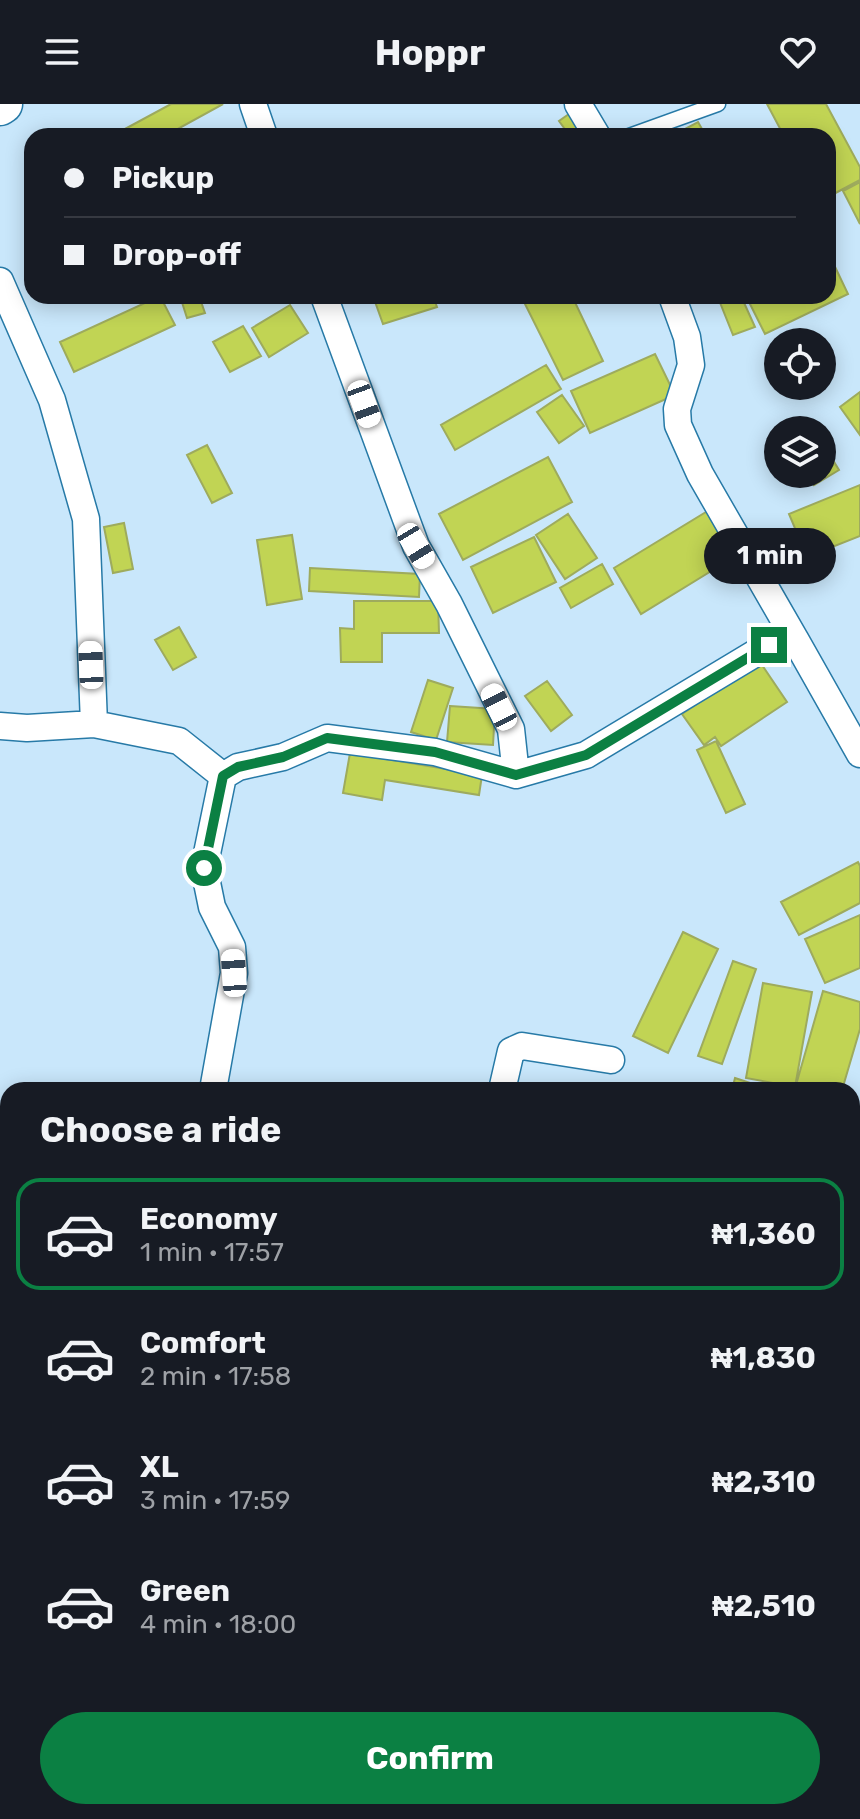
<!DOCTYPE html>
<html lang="en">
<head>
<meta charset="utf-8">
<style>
  body { margin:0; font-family:Rubik,sans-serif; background:#242831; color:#f1f3f6; height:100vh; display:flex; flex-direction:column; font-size:30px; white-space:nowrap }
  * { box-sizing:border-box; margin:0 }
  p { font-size:26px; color:#9ea1a6 }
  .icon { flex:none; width:44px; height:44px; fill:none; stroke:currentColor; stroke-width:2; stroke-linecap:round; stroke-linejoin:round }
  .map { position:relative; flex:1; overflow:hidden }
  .panel { position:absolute; left:0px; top:978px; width:860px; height:738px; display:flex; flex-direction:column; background:#171b24; border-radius:24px 24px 0 0; box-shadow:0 4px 20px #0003 }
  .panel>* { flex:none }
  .top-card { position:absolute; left:24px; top:24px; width:812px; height:176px; border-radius:24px; box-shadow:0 4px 20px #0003; display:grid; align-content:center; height:176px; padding:0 40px; background:#171b24 }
  .tools { position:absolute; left:764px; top:224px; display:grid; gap:16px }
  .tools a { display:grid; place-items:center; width:72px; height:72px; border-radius:50%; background:#171b24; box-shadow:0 4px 20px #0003; font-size:40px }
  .end { position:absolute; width:36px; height:36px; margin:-18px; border:10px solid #0b8043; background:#fff; box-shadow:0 0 0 4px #fff }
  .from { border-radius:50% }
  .bubble { position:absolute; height:56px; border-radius:28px; background:#171b24; box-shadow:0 4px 20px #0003; font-size:26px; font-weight:700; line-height:56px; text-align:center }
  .car { position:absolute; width:24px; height:48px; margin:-24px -12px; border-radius:10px; box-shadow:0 0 6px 2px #0007; background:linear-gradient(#fff 24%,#345 0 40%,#fff 0 76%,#345 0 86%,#fff 0) }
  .top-card b { display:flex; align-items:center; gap:28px; height:76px; font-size:30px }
  .top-card b+b { border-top:2px solid #363941 }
  .top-card i { width:20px; height:20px; background:#f1f3f6 }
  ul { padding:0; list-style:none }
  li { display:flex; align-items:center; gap:24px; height:112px; margin:0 16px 12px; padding:0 24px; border:4px solid transparent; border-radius:24px }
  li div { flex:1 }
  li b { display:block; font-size:30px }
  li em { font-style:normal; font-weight:700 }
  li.selected { border-color:#0b8043 }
  li>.icon { width:72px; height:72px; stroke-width:1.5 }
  h2 { padding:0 40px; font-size:36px; line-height:96px }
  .primary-button { display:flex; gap:16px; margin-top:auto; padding:16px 40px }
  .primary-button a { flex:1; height:92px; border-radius:48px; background:#0b8043; color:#fff; font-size:32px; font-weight:700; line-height:92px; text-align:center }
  header { display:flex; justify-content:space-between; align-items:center; height:104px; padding:0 40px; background:#171b24; font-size:36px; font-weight:700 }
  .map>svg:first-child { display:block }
  .building { fill:#c1d454; stroke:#9eab5d; stroke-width:2 }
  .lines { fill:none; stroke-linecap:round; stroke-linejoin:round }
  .lane-casing { stroke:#277aa7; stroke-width:17 }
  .street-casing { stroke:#277aa7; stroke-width:29 }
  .secondary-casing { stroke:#277aa7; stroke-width:41 }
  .lane { stroke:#fff; stroke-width:14 }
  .street { stroke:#fff; stroke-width:26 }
  .secondary { stroke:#fff; stroke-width:38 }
  .route { stroke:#0b8043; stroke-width:10 }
</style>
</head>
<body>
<header><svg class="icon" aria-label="menu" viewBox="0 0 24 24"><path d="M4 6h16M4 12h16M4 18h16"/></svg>Hoppr<svg class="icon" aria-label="heart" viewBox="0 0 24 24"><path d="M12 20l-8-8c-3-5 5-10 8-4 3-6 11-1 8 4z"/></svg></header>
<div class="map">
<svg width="860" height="1715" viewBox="0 0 860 1715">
  <rect width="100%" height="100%" fill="#c9e7fb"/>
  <path class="building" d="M171 0H223L165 32H112Z
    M767 0H826L860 63V76L828 93V32H784Z
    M576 5 591 24 580 32H570L559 17Z
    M698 18 706 32H672Z
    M860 78V120L843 87Z
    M828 148 848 190 765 230 746 192H828Z
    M160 192 175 221 74 268 60 238Z
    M180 192H199L205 209 187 214Z
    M373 192H433L437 203 383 220Z
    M521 192H572L603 257 563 276Z
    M728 192H741L755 223 733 231 719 196Z
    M290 201 308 229 269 253 252 224Z
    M243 222 261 252 230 268 213 238Z
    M655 250 675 291 590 329 571 287Z
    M546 261 561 285 455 346 441 321Z
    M860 288V331L840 303Z
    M562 291 584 322 559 339 537 308Z
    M207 341 232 389 212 399 187 351Z
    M828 348 839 366 814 381 808 370H822V351Z
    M548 353 572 398 463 456 439 410Z
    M860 381V432L807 453 789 410Z
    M711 405 739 450 641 510 614 464Z
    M568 410 597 454 565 475 536 431Z
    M124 419 133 465 113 469 104 423Z
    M292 431 302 495 267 501 257 436Z
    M534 433 556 478 493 509 471 463Z
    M602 460 613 480 571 504 560 484Z
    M310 464 420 470 419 493 309 487Z
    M354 497H438L439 529H382V558H341L340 524 354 525Z
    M179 523 196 553 173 566 155 536Z
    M760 558 787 598 721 642 715 633 704 641 682 610Z
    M428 576 453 584 436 636 411 628Z
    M547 577 572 611 551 627 525 592Z
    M450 602 495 605 493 641 447 638Z
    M716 637 745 700 726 709 697 646Z
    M350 649 482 671 479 691 385 676 382 696 343 689Z
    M858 758 860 762V799L799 831 781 798Z
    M860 811V864L825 879 805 835Z
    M683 828 718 845 668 949 633 932Z
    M733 857 756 865 722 960 698 952Z
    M763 879 812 888 795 983 746 974Z
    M823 887 860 898V925L842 986H812L796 981Z
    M735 974 771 986H732Z
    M852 1017 860 1019V1063L852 1061Z
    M0 1281H8V1329H2Z
    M149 1708H182L186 1715H138Z
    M495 1708H565L564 1715H525Z
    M710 1708H767L765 1715H737Z
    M780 1708H821L820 1715H779Z"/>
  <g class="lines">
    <defs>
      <path id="lane" d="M629 32 718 0"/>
      <path id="street" d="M253 0 264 32
        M578 0 597 32
        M0 177 52 296 86 415 94 620
        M324 192 416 442 449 500 511 625 516 671
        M795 535 860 650
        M0 622 27 624 94 620 179 637 223 672
        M213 986 234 869 232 843 212 803 204 764 223 672 238 663 283 653 327 634 435 648 516 671 586 651 769 541 795 535 700 370 678 321 677 305 691 261 687 233 672 192
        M502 986 511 947 522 942 611 956
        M0 1110 8 1106
        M852 1154 860 1156
        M0 1440 8 1492
        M80 1708 84 1715
        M335 1715 336 1708
        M628 1715 629 1708"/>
      <path id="secondary" d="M0 2 3 0"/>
    </defs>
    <use href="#lane" class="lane-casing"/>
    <use href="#street" class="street-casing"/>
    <use href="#secondary" class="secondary-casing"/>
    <use href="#lane" class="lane"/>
    <use href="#street" class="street"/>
    <use href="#secondary" class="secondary"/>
  </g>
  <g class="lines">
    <path class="route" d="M204 764 223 672 238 663 283 653 327 634 435 648 516 671 586 651 769 541"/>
  </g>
</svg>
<div class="tools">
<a><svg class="icon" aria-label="locate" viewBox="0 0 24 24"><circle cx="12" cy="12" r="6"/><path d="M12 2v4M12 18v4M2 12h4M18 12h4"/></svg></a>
<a><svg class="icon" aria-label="layers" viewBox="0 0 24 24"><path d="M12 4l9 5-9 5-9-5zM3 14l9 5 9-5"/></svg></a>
</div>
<i class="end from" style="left:204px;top:764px"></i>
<i class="end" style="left:769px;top:541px"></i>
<div class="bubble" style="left:704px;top:424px;width:132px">1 min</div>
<i class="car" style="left:364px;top:300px;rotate:160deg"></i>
<i class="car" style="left:416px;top:442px;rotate:149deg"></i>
<i class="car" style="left:91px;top:561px;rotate:358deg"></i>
<i class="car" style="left:499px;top:603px;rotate:333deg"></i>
<i class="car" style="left:234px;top:869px;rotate:356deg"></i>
<div class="top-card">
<b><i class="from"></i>Pickup</b>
<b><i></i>Drop-off</b>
</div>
<section class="panel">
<h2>Choose a ride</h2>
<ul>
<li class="selected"><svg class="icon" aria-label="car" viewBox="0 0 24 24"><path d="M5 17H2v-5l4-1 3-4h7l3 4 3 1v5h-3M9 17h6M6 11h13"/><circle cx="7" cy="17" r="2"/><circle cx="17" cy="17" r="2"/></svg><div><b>Economy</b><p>1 min · 17:57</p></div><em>₦1,360</em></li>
<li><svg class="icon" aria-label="car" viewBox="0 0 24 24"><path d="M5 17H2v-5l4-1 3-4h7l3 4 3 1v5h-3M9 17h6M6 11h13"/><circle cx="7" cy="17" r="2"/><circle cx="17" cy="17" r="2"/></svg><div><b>Comfort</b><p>2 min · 17:58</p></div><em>₦1,830</em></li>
<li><svg class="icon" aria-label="car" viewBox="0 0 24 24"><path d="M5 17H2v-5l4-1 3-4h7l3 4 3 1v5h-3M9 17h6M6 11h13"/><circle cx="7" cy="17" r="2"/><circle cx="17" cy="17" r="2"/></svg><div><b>XL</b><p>3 min · 17:59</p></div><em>₦2,310</em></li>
<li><svg class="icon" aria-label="car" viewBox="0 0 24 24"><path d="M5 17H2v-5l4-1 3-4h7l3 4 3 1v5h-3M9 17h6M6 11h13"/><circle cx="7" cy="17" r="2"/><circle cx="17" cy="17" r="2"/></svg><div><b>Green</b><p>4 min · 18:00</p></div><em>₦2,510</em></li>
</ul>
<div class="primary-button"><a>Confirm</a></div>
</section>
</div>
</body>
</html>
